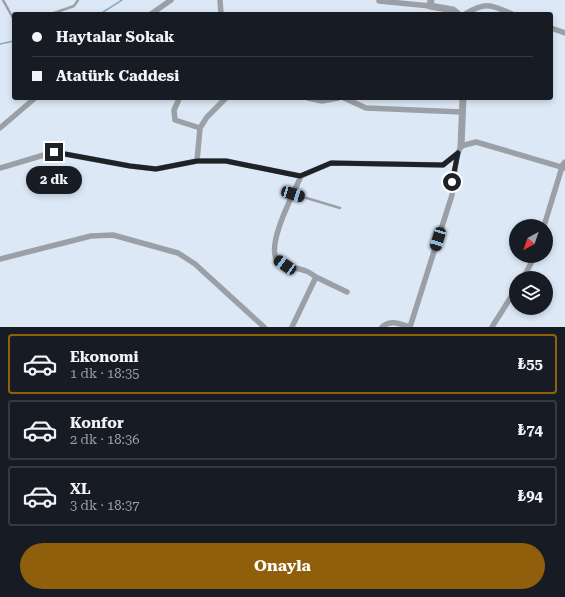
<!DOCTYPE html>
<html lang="tr">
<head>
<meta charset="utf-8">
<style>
  body { margin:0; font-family:"Roboto Serif",serif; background:#20242c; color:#f1f3f6; height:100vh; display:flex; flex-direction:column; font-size:15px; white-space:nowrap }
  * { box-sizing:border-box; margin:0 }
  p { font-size:13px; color:#9ea1a6 }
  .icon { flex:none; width:22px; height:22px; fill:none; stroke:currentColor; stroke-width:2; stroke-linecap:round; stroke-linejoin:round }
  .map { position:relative; height:327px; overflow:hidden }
  .side { display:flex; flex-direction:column; background:#171b24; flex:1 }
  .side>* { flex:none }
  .hud { position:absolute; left:12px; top:12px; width:541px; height:88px; border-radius:4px; box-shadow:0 2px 6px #0003; display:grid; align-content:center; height:88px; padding:0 20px; background:#171b24 }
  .needle { width:26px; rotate:220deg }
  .buttons { position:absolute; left:509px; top:219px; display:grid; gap:8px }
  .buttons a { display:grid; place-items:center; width:44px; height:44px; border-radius:50%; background:#171b24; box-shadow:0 2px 6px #0003; font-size:20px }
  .end { position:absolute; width:18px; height:18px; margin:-9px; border:5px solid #1e2227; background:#fff; box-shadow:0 0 0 2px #fff }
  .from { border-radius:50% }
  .bubble { position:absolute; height:28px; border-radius:14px; background:#171b24; box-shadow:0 2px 6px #0003; font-size:13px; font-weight:700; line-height:28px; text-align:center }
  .car { position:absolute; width:12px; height:24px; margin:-12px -6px; border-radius:5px; box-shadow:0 0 3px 1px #0007; background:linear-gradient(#222 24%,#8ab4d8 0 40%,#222 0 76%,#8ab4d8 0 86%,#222 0) }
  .hud b { display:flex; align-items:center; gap:14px; height:38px; font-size:15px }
  .hud b+b { border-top:1px solid #363941 }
  .hud i { width:10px; height:10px; background:#f1f3f6 }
  ul { padding:7px 0 0; list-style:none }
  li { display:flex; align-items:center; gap:12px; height:60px; margin:0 8px 6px; padding:0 12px; border:2px solid #363941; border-radius:4px }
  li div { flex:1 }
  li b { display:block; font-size:15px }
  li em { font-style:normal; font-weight:700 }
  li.selected { border-color:#8f5f0b }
  li>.icon { width:36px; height:36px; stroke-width:1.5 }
  .action { display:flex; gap:8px; margin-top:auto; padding:8px 20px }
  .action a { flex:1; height:46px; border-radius:24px; background:#8f5f0b; color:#fff; font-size:16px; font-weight:700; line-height:46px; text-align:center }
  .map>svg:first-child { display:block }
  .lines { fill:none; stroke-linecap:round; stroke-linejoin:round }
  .stream { stroke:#90a6c0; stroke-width:1.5 }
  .service { stroke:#9ba0a6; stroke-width:2.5 }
  .minor { stroke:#9ba0a6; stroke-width:5.5 }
  .tertiary { stroke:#9ba0a6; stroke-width:7 }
  .route { stroke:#1e2227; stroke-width:5 }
</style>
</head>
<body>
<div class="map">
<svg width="565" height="327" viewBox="0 0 565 327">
  <rect width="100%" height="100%" fill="#dde8f7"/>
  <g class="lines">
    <path class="stream" d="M100 14 122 0
      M0 44 14 41"/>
    <path class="service" d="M3 0 14 20
      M51 14 74 6 78 0
      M293 194 340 208"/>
    <path class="minor" d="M220 0 221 14
      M379 1 430 6
      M151 14 171 0
      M465 14C486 1 492 5 512 14
      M551 28 565 33
      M308 98 322 101 338 98
      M344 98 366 108 462 112
      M179 99 174 110 175 120 200 128
      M0 128 35 98
      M197 161 200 128 207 117 226 98
      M0 168 54 152 130 166 156 169 197 161H226L301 176 331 163 443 165 458 153 461 146 476 142 565 168
      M544 226 562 167
      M0 259 91 236 113 235 131 240 178 253 195 264 264 327
      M316 277 347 292
      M523 278 535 256
      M292 327 316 277C313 275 309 272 306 271 297 267 283 268 277 260 266 244 294 193 301 176
      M382 327C391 319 400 324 410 327
      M410 327 452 195 457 154
      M492 327 516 289"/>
    <path class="tertiary" d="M431 0 430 6 453 10 458 14
      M461 146 463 98
      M562 167 565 163"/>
  </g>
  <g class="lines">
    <path class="route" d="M54 152 130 166 156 169 197 161H226L300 176 331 163 443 165 458 153 452 182"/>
  </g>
</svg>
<div class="buttons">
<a><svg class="needle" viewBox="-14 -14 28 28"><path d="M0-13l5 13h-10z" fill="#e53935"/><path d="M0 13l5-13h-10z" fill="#9ea1a6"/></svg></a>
<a><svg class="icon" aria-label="layers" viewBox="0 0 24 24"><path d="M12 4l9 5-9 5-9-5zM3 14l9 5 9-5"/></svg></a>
</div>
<i class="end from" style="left:452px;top:182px"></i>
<i class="end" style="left:54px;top:152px"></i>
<div class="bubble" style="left:26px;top:166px;width:56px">2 dk</div>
<i class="car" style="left:293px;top:194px;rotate:107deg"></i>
<i class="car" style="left:438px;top:239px;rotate:197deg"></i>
<i class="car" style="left:285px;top:265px;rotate:305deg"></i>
<div class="hud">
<b><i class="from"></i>Haytalar Sokak</b>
<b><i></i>Atatürk Caddesi</b>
</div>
</div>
<section class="side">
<ul>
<li class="selected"><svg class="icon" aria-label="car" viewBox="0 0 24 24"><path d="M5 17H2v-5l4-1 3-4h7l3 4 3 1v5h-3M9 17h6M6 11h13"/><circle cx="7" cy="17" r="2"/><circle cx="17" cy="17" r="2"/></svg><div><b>Ekonomi</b><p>1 dk · 18:35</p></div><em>₺55</em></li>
<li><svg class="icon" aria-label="car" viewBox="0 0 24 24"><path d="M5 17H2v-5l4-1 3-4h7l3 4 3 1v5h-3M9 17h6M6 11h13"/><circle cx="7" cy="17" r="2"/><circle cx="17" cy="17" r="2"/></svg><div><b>Konfor</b><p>2 dk · 18:36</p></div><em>₺74</em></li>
<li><svg class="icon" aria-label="car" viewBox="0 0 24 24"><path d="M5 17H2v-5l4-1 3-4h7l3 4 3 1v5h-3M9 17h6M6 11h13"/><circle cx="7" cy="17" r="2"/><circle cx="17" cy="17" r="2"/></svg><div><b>XL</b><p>3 dk · 18:37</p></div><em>₺94</em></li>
</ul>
<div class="action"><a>Onayla</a></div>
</section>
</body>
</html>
